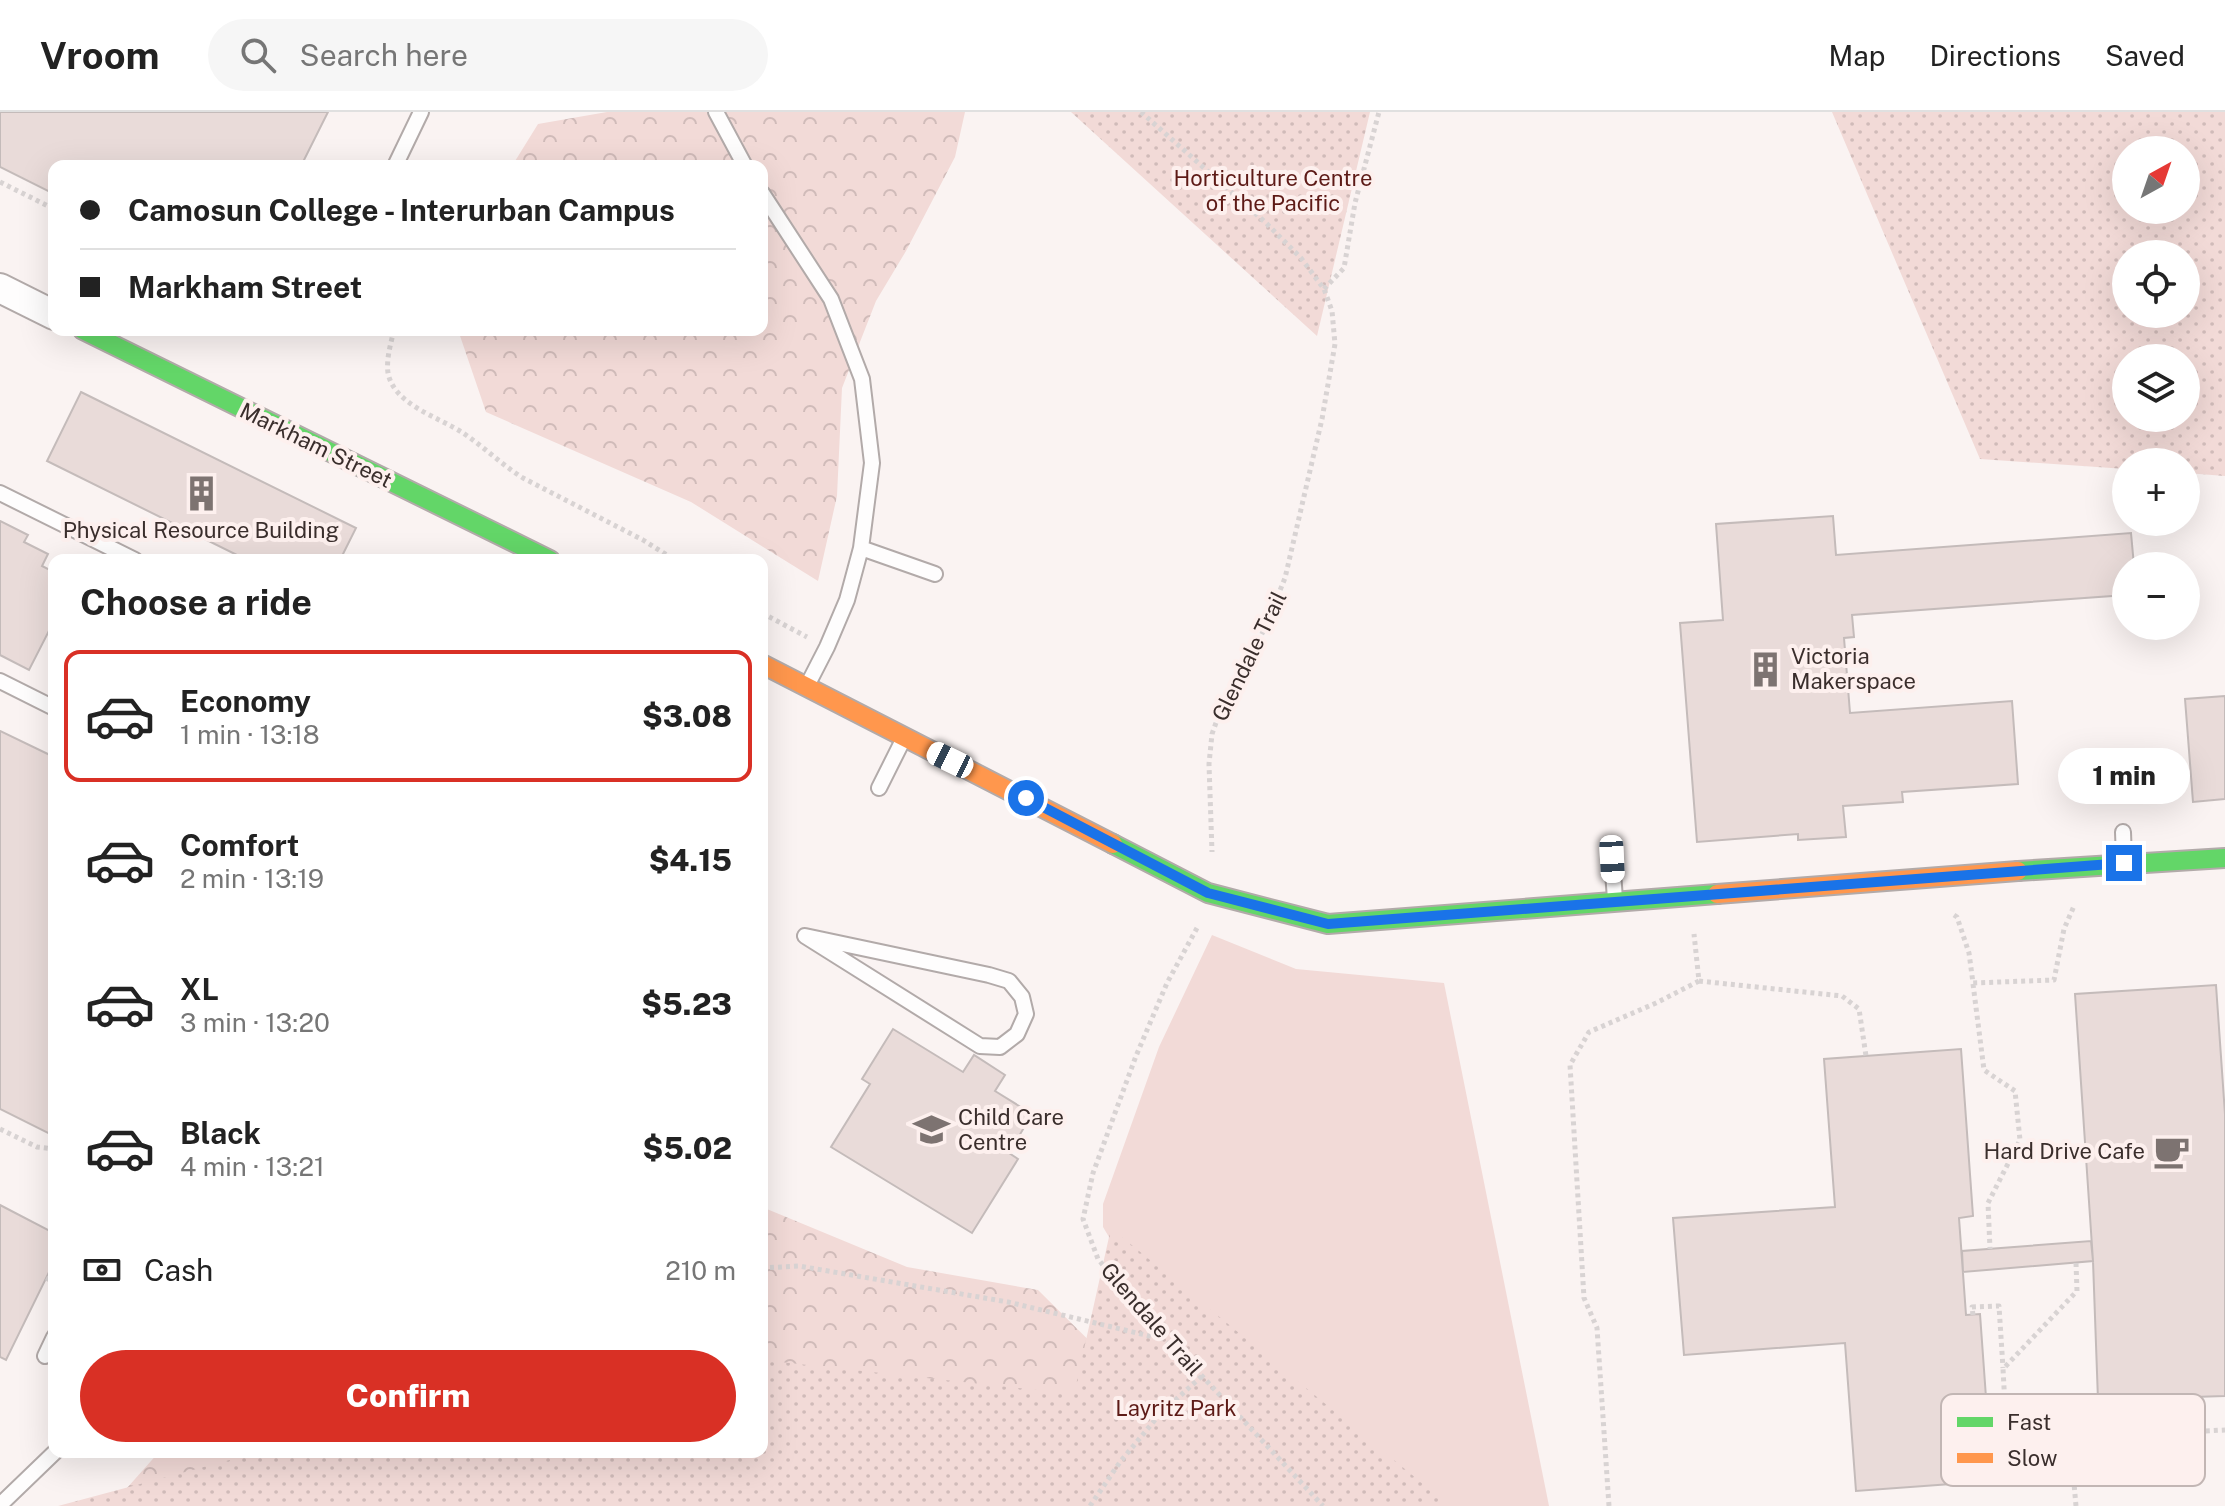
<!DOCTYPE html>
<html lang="en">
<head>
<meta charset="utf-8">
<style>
  body { margin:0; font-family:"Public Sans",sans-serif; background:#f6f6f6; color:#222; height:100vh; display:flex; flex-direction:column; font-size:30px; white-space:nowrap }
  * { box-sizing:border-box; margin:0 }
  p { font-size:26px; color:#767676 }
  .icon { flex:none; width:44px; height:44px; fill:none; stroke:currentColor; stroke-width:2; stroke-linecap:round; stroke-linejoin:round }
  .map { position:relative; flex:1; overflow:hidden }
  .side { position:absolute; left:48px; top:442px; width:720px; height:904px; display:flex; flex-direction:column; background:#fff; border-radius:16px; box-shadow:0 8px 32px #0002 }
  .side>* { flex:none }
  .top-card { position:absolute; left:48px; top:48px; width:720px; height:176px; border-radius:16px; box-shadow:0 8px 32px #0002; display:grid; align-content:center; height:176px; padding:0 32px; background:#fff }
  .needle { width:52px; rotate:40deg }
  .fabs { position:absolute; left:2112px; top:24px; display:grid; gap:16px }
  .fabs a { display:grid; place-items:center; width:88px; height:88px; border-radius:50%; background:#fff; box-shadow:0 8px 32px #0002; font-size:40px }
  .end { position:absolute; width:36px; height:36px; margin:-18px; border:10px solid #1a73e8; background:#fff; box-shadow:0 0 0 4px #fff }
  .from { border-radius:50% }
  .bubble { position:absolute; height:56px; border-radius:28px; background:#fff; box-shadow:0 8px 32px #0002; font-size:26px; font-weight:800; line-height:56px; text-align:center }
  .car { position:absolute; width:24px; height:48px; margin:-24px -12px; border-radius:10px; box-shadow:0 0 6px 2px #0007; background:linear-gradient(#fff 24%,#345 0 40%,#fff 0 76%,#345 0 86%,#fff 0) }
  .top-card b { display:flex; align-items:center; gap:28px; height:76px; font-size:30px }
  .top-card b+b { border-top:2px solid #e0e0e0 }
  .top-card i { width:20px; height:20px; background:#222 }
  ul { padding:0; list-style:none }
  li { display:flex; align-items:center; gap:24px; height:132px; margin:0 16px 12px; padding:0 16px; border:4px solid transparent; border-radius:16px }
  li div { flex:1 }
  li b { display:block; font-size:30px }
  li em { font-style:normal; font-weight:800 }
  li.selected { border-color:#d93025 }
  li>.icon { width:72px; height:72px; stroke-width:1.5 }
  h2 { padding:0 32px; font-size:36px; line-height:96px }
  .pay { display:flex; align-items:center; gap:20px; height:88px; padding:0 32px; font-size:30px }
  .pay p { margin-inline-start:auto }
  .button { display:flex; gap:16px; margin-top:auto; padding:16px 32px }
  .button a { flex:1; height:92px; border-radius:48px; background:#d93025; color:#fff; font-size:32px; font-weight:800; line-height:92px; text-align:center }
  header { display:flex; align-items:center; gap:48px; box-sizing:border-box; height:112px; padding:0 40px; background:#fff; border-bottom:2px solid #e0e0e0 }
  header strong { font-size:38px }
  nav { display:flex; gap:44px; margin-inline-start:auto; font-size:28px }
  .search { width:560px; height:72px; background:#f6f6f6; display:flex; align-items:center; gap:20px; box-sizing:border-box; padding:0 28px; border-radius:44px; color:#767676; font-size:30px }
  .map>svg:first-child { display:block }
  .green { fill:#f2dad7 }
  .forest { fill:url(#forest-crowns) }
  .park { fill:url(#park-dots); fill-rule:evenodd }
  .building { fill:#e9dbd9; stroke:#c4bbba; stroke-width:2 }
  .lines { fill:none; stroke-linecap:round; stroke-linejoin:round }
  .lane-casing { stroke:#b2aaa9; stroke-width:18 }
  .street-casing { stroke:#b2aaa9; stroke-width:32 }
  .fast-casing { stroke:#b2aaa9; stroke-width:22 }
  .slow-casing { stroke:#b2aaa9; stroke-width:22 }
  .path { stroke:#d8d3d3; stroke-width:5; stroke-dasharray:4 4; stroke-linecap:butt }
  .lane { stroke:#fefdfd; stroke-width:14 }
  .street { stroke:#fefdfd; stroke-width:28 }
  .fast { stroke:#63d668; stroke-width:18 }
  .slow { stroke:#ff974d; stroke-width:18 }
  .route { stroke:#1a73e8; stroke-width:10 }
  .labels { text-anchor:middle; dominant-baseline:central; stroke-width:8; stroke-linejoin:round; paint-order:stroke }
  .park-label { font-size:22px; fill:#5d1a16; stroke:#fdf0ee }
  .street-label { font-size:22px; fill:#3a2e2c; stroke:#fdf0ee }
  .poi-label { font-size:22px; fill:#3a2e2c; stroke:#fdf0ee; text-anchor:start }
  .key { fill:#fdf0ee; stroke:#c2b6b4; stroke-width:2 }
  .key-label { font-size:22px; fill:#3a2e2c }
</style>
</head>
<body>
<header>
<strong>Vroom</strong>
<div class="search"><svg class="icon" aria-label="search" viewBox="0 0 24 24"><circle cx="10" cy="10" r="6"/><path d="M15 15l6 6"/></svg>Search here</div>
<nav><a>Map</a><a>Directions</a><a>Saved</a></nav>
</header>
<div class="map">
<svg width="2225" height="1394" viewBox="0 0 2225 1394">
  <defs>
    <pattern id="forest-crowns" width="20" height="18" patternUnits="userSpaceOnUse" patternTransform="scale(2)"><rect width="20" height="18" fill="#f2dad7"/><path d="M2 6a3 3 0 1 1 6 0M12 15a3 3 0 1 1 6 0" fill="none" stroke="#d0bbb9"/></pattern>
    <pattern id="park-dots" width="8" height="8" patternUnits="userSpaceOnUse" patternTransform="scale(2)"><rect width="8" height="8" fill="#f2dad7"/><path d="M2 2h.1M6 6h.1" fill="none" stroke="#d0bbb9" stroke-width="1.8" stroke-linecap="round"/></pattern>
  </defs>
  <rect width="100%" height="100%" fill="#faf3f2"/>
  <path class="green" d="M1212 823 1296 857 1444 871 1549 1394H1337L1121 1145 1103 1115V1092L1159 935Z"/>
  <path class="forest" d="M607 0H965L955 45 906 139 876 189 842 276 837 384 818 469 691 390 486 300 458 218H762V54H512L538 12Z
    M762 1095 907 1155 1038 1178 1146 1285 1243 1394H111L159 1340H762Z"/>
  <path class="park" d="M1071 0H1370L1317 224Z
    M1832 0H2225V364L2186 361V350H2126V357L1980 347ZM2126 38H2186V98H2126ZM2126 142H2186V202H2126ZM2126 246H2186V306H2126Z
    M1111 1116 1450 1394H58L260 1340H762V1248L1074 1282Z"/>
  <path class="building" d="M0 0H328L301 54H54V82L0 55Z
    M81 280 356 416 340 448H247L47 349Z
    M1833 404 1836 443 2131 421 2134 454H2126V483L1852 503 1854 525 1844 526 1850 601 2012 589 2018 672 1902 680 1903 690 1843 694 1846 725 1798 728V722L1697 730 1680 511 1723 508 1716 412Z
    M0 409 28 423 24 430 48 442 42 454 54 460V509L29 558 0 543Z
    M2225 584V687L2193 690 2185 587Z
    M0 619 54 645V1024L0 997Z
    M2216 873 2225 1002V1284L2098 1288 2093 1149 2075 882Z
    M893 917 963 960 974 943 1005 963 995 979 1032 1002 1009 1041 1018 1047 972 1121 831 1035 870 972 862 967Z
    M1961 937 1973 1104 1959 1106 1966 1203 1980 1202 1992 1369 1856 1379 1845 1231 1684 1243 1673 1106 1835 1095 1824 947Z
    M0 1093 54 1121V1150L6 1248 0 1245Z
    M2091 1129 2093 1149 1963 1160 1962 1139Z"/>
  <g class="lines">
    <defs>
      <path id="lane" d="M716 0 745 54
        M395 54 421 0
        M762 81 831 187 862 267 872 351 861 436 847 488 827 535 807 574
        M0 381 135 448
        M861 436 935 462
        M0 569 54 596
        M879 676 904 626
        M2123 720 2124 747
        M1612 747 1615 787
        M805 824 989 863 1009 869 1022 885 1026 902 1017 922 1000 935 980 934Z
        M45 1244 54 1225
        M0 1393 55 1340"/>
      <path id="street" d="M0 176 54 203"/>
      <path id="fast" d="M83 218 550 448
        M1113 732 1208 781 1328 812 1717 782
        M2018 759 2225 746"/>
      <path id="slow" d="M762 552 1113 732
        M1717 782 2018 759"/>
    </defs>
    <use href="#lane" class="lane-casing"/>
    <use href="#street" class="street-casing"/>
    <use href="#fast" class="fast-casing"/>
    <use href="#slow" class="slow-casing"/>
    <path class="path" d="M1141 0 1266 111 1301 146 1324 177 1332 199 1335 232 1322 307 1285 466 1264 518 1221 597 1212 622 1209 652 1212 740
      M0 70 54 97
      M1324 177 1344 156 1355 91 1379 0
      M394 218C391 231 386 247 388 261 394 293 439 305 463 321 484 335 501 352 523 366L643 428 675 448
      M762 501 807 525
      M1954 803 1957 805 1969 841 1973 871 2054 868 2064 817 2074 794
      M1197 816 1167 871 1136 944 1093 1061 1083 1107 1098 1147 1163 1227 1202 1264 1323 1394
      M1699 869 1842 884 1859 897 1866 944
      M1973 872 1984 958 2015 979 2020 1028 1988 1091 1990 1137
      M0 1017 37 1035 54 1037
      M2076 1151 2077 1179 2003 1257 2007 1330 2070 1326 2076 1394
      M762 1156 799 1154 1008 1190 1162 1227
      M46 1166 54 1170
      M1973 1203 1972 1195 1999 1194 2003 1256
      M2070 1326 2225 1318
      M1090 1394 1120 1350 1160 1302 1202 1264
      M1609 1394 1597 1216 1584 1186 1570 953 1589 920 1656 891 1699 869 1694 822"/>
    <use href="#lane" class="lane"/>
    <use href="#street" class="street"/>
    <use href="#fast" class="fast"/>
    <use href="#slow" class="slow"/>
  </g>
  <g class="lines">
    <path class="route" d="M1026 686 1208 781 1328 812 2124 751"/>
  </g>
  <defs>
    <symbol id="building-bare" viewBox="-9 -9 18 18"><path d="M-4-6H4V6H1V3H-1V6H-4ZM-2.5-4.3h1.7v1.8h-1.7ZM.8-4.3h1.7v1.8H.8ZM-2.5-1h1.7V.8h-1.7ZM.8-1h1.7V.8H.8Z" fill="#7d7371" stroke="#fdf0ee" stroke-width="2.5" paint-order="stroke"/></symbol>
    <symbol id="school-bare" viewBox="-9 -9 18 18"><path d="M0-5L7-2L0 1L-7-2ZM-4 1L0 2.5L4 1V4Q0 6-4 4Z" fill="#7d7371" stroke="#fdf0ee" stroke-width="2.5" paint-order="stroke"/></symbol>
    <symbol id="cafe-bare" viewBox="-9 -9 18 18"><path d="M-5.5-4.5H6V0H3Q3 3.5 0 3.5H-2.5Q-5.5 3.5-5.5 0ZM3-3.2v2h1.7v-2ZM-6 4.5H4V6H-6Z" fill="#7d7371" stroke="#fdf0ee" stroke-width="2.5" paint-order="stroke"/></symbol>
  </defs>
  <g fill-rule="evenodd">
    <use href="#building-bare" x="176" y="356" width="51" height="51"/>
    <use href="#building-bare" x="1740" y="532" width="51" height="51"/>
    <use href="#school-bare" x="906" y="992" width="51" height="51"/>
    <use href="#cafe-bare" x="2146" y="1014" width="51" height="51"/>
  </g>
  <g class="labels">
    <g class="park-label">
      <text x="1273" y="66">Horticulture Centre<tspan x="1273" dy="25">of the Pacific</tspan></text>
      <text x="1176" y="1296">Layritz Park</text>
    </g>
    <g class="street-label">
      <text transform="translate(316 333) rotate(26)">Markham Street</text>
      <text transform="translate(1249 544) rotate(-64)">Glendale Trail</text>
      <text transform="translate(1152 1207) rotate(49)">Glendale Trail</text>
    </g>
    <g class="poi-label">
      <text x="201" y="418" text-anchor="middle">Physical Resource Building</text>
      <text x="1791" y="544">Victoria<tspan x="1791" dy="25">Makerspace</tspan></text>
      <text x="958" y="1005">Child Care<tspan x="958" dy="25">Centre</tspan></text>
      <text x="2145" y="1039" text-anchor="end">Hard Drive Cafe</text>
    </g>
  </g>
  <rect x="1941" y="1282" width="264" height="92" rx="12" class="key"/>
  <rect x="1957" y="1305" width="36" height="10" fill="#63d668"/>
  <rect x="1957" y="1341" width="36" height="10" fill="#ff974d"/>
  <g class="key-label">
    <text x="2007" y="1318">Fast</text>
    <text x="2007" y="1354">Slow</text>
  </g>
</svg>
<div class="fabs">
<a><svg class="needle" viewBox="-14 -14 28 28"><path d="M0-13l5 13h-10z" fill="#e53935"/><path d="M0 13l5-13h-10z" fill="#767676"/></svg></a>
<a><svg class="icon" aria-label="locate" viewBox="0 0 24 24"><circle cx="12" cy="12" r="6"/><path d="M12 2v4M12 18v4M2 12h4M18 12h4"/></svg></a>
<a><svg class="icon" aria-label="layers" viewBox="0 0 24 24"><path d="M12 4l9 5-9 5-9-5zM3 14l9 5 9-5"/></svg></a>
<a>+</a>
<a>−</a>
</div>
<i class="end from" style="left:1026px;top:686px"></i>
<i class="end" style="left:2124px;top:751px"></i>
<div class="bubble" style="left:2058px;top:636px;width:132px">1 min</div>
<i class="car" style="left:950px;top:648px;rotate:296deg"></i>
<i class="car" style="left:1612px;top:747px;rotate:177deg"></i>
<div class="top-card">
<b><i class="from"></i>Camosun College - Interurban Campus</b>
<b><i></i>Markham Street</b>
</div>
<section class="side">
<h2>Choose a ride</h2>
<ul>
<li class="selected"><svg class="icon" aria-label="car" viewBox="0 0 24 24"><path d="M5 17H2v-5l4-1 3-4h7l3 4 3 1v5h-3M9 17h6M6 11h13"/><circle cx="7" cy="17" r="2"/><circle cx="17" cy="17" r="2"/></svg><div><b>Economy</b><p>1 min · 13:18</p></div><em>$3.08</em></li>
<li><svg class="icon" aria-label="car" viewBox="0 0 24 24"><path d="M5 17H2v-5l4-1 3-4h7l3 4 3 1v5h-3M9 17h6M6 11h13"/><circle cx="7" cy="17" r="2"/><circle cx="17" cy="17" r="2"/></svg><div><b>Comfort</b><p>2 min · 13:19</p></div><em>$4.15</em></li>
<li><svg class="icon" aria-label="car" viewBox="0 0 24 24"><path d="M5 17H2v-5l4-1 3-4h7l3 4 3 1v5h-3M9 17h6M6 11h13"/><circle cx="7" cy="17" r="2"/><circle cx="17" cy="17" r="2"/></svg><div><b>XL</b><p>3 min · 13:20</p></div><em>$5.23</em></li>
<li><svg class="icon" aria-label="car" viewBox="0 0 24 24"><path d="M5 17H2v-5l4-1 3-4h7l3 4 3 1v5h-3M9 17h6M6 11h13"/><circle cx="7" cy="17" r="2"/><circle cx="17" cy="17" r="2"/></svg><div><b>Black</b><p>4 min · 13:21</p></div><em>$5.02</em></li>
</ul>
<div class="pay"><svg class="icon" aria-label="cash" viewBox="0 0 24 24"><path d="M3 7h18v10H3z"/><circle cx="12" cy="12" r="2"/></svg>Cash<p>210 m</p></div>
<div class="button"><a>Confirm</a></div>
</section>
</div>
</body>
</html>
